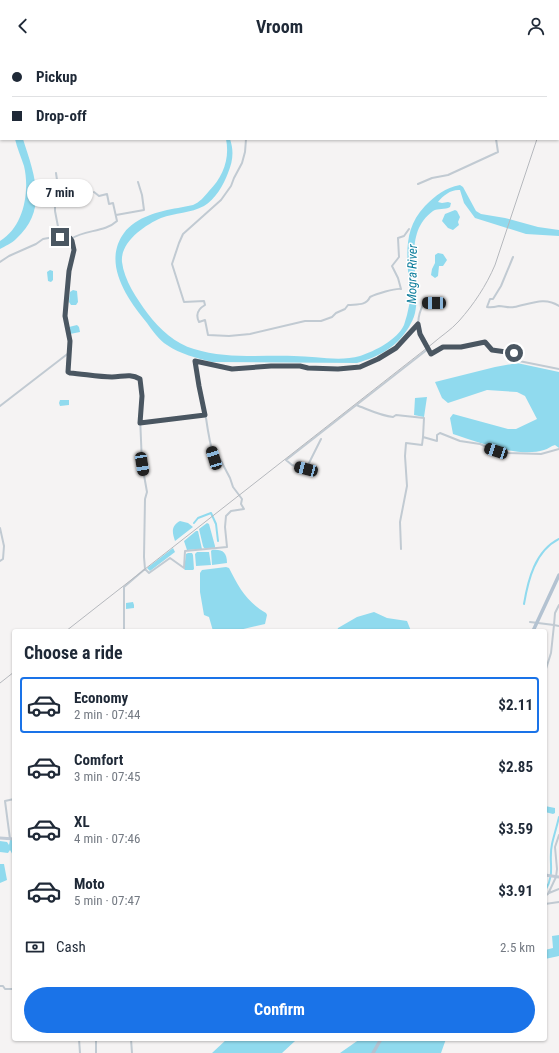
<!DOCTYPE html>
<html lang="en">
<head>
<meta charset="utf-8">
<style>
  body { margin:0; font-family:"Roboto Condensed",sans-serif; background:#f2f2f3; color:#1f2937; height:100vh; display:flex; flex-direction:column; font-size:15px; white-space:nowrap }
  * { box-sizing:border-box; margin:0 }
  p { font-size:13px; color:#747a83 }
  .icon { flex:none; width:22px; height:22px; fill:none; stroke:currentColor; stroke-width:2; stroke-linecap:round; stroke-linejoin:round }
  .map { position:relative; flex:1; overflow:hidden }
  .details { position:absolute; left:12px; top:577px; width:535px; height:412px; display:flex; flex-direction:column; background:#fff; border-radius:4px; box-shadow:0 1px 3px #0004 }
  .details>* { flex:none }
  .top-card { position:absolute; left:0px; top:0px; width:559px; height:88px; box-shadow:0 1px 3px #0004; display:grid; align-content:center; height:88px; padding:0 12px; background:#fff }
  .end { position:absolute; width:18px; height:18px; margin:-9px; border:5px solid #4a5661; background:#fff; box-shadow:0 0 0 2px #fff }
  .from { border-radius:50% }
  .bubble { position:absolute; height:28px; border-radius:14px; background:#fff; box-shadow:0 1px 3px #0004; font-size:13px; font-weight:700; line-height:28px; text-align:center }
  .car { position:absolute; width:12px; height:24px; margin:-12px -6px; border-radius:5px; box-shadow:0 0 3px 1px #0007; background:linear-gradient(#222 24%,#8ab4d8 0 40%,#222 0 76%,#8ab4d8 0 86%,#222 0) }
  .top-card b { display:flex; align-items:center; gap:14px; height:38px; font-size:15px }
  .top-card b+b { border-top:1px solid #e0e1e3 }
  .top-card i { width:10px; height:10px; background:#1f2937 }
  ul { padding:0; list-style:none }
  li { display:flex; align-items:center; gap:12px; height:56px; margin:0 8px 6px; padding:0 4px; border:2px solid transparent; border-radius:4px }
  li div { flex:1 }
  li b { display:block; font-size:15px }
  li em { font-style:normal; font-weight:700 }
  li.on { border-color:#1a73e8 }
  li>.icon { width:36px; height:36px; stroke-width:1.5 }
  h2 { padding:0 12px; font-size:18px; line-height:48px }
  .pay { display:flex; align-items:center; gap:10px; height:44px; padding:0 12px; font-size:15px }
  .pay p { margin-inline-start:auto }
  .button { display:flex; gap:8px; margin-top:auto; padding:8px 12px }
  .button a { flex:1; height:46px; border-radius:24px; background:#1a73e8; color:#fff; font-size:16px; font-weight:700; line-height:46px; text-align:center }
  header { display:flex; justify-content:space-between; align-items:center; height:52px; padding:0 12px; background:#fff; font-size:18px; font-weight:700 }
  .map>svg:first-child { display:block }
  .water { fill:#90daee }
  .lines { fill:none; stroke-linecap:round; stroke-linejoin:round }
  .canal { stroke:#90daee; stroke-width:2 }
  .street { stroke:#c1cad2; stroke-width:2 }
  .secondary { stroke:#c1cbd6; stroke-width:3 }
  .primary { stroke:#b3c2d1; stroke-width:3.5 }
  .rail { stroke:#b5b8bd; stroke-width:1 }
  .route { stroke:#4a5661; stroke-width:5 }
  .labels { text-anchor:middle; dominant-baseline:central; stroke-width:3; stroke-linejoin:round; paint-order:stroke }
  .water-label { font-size:13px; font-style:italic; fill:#0c7c9b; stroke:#fff }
</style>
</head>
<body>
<header><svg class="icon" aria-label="back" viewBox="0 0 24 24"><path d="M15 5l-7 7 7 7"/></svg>Vroom<svg class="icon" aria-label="person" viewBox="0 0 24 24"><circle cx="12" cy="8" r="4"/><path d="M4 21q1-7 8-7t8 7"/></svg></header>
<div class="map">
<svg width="559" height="1001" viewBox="0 0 559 1001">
  <rect width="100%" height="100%" fill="#f5f3f3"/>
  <path class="water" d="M15 87H23C34 122 49 157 16 187 11 192 5 194 0 197V189C24 175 30 139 24 114 21 105 17 96 15 87Z
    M226 87H230C234 99 233 109 228 121 224 132 215 148 204 154 191 161 175 161 161 166 145 173 120 190 122 210 124 228 137 247 148 262 159 277 176 292 194 297 226 307 261 303 294 304 315 304 339 310 360 304 375 299 397 288 404 273 405 270 406 266 407 263 408 258 409 254 410 249 410 244 409 238 409 232 407 203 403 177 425 154 436 143 445 136 460 133L463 135 476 159 481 162 505 166 538 175 559 178V184L526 182 475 166 464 151 460 138C452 137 443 143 438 150L442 151 448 150 451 151 450 155C445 158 438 156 433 159 400 183 422 229 415 261 414 266 411 271 409 275 396 296 380 304 357 311L212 310C197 306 180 302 167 293 159 288 152 278 147 271 127 247 102 211 124 181 136 165 159 159 178 156 183 155 188 154 193 153 200 150 204 145 209 139 223 125 230 107 226 87Z
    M455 158 457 159 460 165 458 170 459 173 453 178 448 176 442 169 445 162Z
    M438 201 443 202 447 208 443 214H439L438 224 435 226 431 223 432 217 435 211V203Z
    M50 218 53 219V228L51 230 48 229 47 220Z
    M73 238 77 239 78 250 76 253H71L69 250 70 240Z
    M77 273 79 275 80 280 70 282 69 275Z
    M517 311 559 320V396L555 393C551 394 548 397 544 398 518 406 478 390 453 382L450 366 453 362 508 377H516L537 367 525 344 517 340 487 338 448 351 442 346 435 330 495 315Z
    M427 345 424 365 414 363 415 346Z
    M60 348H69V353L60 354 59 351Z
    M180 469 188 471 193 475 175 489C172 480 171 474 180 469Z
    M207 471 209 472 215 494V496H204L203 494 199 477Z
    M196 479H198L202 497 187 498 184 489Z
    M173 496 175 500 150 519 147 516Z
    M212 498C222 497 227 500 227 511L212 513 211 499Z
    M197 500H209L211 513 196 514 195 502Z
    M188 501H192L193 503 194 517 193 518H185L184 517 186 502Z
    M226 515 229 516C239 536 247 550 266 561L267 563 265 572 235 579H213L209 565 204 563 200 540V521L202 518Z
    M133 550 134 553V556L126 557V551Z
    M374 560 387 566 407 569 411 579H337L338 576 357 565Z
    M545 754 555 756V761L553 762 545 760Z
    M14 787V805L10 798 8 801 0 800V789L7 790 9 793 10 788Z
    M0 812H4L7 828 0 831Z
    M559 883V904L545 907V898L553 896 552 884Z
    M227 987H300L295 989 282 1001H212Z
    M360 987H446L441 1001H340Z"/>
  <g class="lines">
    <path class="canal" d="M194 471 198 466 211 461 216 472 218 489
      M524 552C528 528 535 499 559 487
      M545 839C556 821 548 810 552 792 554 783 557 774 559 765"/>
    <path class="street" d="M10 0 11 1
      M188 0V1
      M481 0V1
      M235 1 236 0
      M246 87 245 100 242 111 234 126 231 134 221 148 183 182 179 191 172 212 184 250 204 249 205 253C198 257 195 262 199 270L205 268 208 283 229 284 250 282 305 269H321L332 265 336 261 345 257 348 253C357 252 366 254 370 245 376 242 395 236 401 237L398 226 392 214 399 205 398 186 404 184 409 177
      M56 121 58 135 55 149V159L60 185
      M418 132 432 126 448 123 498 100 496 87
      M116 163 144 158 142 143 138 130
      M71 187C85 177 104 181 117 169L113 151 109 152 107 142 99 144 94 140
      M513 205 501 234 493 247H490L487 255C491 256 495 255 499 254 504 254 509 256 514 255 530 252 545 244 559 254
      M0 210 9 204 36 192 43 187 54 185 71 187 74 198 69 219 65 264 70 289 68 320 70 321C84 322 98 325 112 325 122 325 130 321 140 327L142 344 140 364 142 412 147 440 145 447 144 505 145 517 124 535V579
      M434 251H424C413 271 419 284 431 302L443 295H461L485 290 491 298 514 301V308L559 317
      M356 353C367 357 381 364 393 365L396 363 424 366 423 385
      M0 354 70 300
      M141 371 205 363
      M321 387 306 417 292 413 286 408 428 297
      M0 476 4 494 3 507 0 509
      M401 497 400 470 407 434 405 404 406 391 422 393 423 385 437 389V383L440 381 460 389 480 392 496 399 508 401 541 402 559 397
      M145 517 149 521 170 506 184 516 185 499 227 495 225 475 226 464 231 459 244 457 241 452 242 447 233 435 230 426 220 407 214 406C210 392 208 380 206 366 202 347 198 328 195 309L232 317 271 314H300L308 316 338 317 360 315 378 307 396 295 417 272
      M530 570 554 573 555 561 559 553
      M545 620 551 601 554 573 559 574
      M10 787 5 749 14 747
      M549 841 559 837
      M545 844 548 842 556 825 557 817 555 795 559 783
      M545 852 559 850
      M545 854 546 874H545
      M0 934H3L5 937H14
      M79 987 80 1001
      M96 987V1001
      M131 987 132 1001"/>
    <path class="secondary" d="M0 786 14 787
      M545 823 559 825"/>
    <path class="primary" d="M87 0 89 1
      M28 1 30 0
      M135 1 141 0
      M0 27 1 26
      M533 579 559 523
      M373 1001 381 987"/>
    <path class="rail" d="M558 23 559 20
      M66 579 432 292C441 284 451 278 459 269 474 252 486 234 495 213L537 87
      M0 631 14 620"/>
  </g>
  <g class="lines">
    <path class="route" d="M60 185 70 186 72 189 74 198 69 219 66 252 65 264 70 289 68 320 70 321C84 322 98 325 112 325 122 325 130 321 140 327L142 344 140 371 205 363 199 334 195 309 232 317 271 314H300L308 316 338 317 360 315 378 307 396 296 418 272 420 282 431 302 443 295H461L485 290 492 298 514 301"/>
  </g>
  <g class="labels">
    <g class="water-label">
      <text transform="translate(412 222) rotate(-89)">Mogra River</text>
    </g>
  </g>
</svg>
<i class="end from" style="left:514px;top:301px"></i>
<i class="end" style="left:60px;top:185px"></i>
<div class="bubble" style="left:27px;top:127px;width:66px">7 min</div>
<i class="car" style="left:434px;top:251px;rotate:271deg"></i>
<i class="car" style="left:496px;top:399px;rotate:288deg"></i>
<i class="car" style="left:214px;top:406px;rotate:343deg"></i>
<i class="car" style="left:142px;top:412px;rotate:171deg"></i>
<i class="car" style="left:306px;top:417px;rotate:285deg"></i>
<div class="top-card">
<b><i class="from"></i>Pickup</b>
<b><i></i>Drop-off</b>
</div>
<section class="details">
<h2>Choose a ride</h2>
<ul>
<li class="on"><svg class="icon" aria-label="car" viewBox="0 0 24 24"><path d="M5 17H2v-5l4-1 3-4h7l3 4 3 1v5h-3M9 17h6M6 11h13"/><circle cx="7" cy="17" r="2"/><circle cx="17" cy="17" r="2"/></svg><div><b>Economy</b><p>2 min · 07:44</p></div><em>$2.11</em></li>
<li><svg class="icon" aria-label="car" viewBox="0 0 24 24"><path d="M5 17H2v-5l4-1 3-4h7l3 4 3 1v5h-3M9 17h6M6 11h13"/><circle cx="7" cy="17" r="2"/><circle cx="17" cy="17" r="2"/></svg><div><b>Comfort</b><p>3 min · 07:45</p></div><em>$2.85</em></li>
<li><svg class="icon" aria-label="car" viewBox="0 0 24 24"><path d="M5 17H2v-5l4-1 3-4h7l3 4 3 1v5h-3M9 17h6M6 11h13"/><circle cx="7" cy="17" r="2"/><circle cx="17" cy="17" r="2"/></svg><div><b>XL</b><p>4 min · 07:46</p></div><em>$3.59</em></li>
<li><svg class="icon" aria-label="car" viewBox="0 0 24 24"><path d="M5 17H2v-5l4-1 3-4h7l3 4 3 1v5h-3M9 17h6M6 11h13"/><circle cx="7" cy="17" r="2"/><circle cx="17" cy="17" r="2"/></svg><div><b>Moto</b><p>5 min · 07:47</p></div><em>$3.91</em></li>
</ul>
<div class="pay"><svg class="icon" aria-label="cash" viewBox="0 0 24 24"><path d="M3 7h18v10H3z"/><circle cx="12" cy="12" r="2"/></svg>Cash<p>2.5 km</p></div>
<div class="button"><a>Confirm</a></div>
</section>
</div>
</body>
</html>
